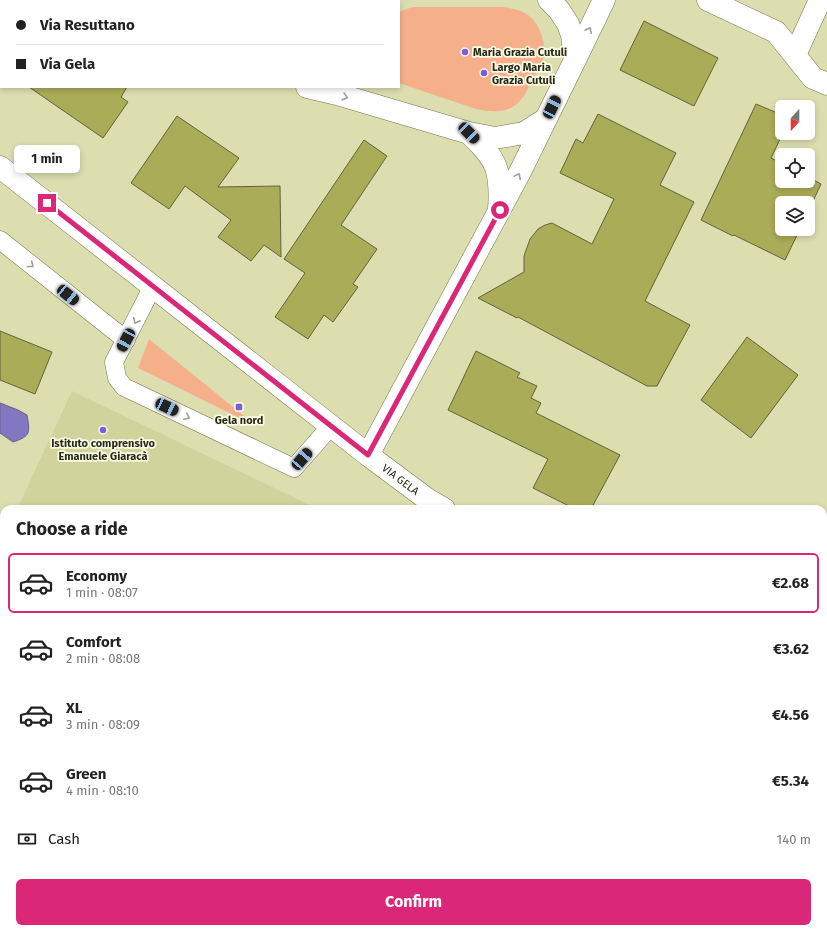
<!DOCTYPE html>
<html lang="en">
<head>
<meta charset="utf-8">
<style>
  body { margin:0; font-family:"Fira Sans",sans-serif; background:#f2f2f2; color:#222; height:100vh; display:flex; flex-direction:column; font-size:15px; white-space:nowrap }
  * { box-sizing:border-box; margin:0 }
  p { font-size:13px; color:#767676 }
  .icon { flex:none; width:22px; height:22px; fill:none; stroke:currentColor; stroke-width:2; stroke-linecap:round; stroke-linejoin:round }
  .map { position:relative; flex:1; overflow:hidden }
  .details { position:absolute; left:0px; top:505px; width:827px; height:428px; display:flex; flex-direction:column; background:#fff; border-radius:12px 12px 0 0; box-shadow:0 2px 6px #0003 }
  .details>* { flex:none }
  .guide { position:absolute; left:0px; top:0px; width:400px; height:88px; box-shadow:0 2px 6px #0003; display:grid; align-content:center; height:88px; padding:0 16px; background:#fff }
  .needle { width:26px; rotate:201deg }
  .fabs { position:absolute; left:775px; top:100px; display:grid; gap:8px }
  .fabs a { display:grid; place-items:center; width:40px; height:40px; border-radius:6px; background:#fff; box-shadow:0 2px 6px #0003; font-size:20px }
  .end { position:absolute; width:18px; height:18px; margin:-9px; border:5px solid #db2777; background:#fff; box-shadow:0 0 0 2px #fff }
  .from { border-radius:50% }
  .bubble { position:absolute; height:28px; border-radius:6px; background:#fff; box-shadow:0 2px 6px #0003; font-size:13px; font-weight:700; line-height:28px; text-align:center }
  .car { position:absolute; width:12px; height:24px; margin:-12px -6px; border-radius:5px; box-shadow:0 0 3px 1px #0007; background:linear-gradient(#222 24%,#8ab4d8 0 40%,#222 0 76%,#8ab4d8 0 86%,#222 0) }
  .guide b { display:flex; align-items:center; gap:14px; height:38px; font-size:15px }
  .guide b+b { border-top:1px solid #e0e0e0 }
  .guide i { width:10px; height:10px; background:#222 }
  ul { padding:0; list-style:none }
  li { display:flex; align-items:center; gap:12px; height:60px; margin:0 8px 6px; padding:0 8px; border:2px solid transparent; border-radius:6px }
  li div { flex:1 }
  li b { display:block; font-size:15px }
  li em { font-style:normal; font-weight:700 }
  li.on { border-color:#db2777 }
  li>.icon { width:36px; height:36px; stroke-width:1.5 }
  h2 { padding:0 16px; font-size:18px; line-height:48px }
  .pay { display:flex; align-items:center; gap:10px; height:44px; padding:0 16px; font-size:15px }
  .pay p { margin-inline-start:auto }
  .button { display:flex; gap:8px; margin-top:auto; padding:8px 16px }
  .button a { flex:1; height:46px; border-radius:6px; background:#db2777; color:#fff; font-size:16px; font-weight:700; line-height:46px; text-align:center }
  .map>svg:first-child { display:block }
  .built { fill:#d1d39d }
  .green { fill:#f5b08b }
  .water { fill:#8277c0; stroke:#67608d }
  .building { fill:#abac57; stroke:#62633a }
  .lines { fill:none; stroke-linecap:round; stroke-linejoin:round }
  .lane-casing { stroke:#75764c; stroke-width:19 }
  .street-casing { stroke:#75764c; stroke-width:23 }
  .secondary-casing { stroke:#75764c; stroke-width:23 }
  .lane { stroke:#fff; stroke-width:18 }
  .street { stroke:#fff; stroke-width:22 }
  .secondary { stroke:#fff; stroke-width:22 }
  .oneway { stroke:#9f9f97 }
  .route { stroke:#db2777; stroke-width:5 }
  .poi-dot { fill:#785ed9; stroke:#fcfde6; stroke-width:1.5 }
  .labels { text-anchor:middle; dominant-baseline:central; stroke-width:3.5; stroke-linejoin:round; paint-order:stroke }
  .poi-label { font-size:11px; font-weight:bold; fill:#292917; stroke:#fcfde6; text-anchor:start }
  .street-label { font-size:11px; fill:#292917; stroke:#fcfde6 }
</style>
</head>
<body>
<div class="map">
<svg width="827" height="933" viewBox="0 0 827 933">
  <rect width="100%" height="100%" fill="#dcdeb0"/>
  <path class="built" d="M72 391 318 509H17Z
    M4 538V747L0 745V546Z
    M379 929H657L656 933H387Z"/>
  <path class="green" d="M413 7H503C523 10 535 15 542 36 543 41 545 48 545 54 544 59 536 73 533 78 528 89 524 99 514 106 503 113 489 112 476 109L399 83V13L401 11Z
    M149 339 258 427 138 368Z"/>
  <path class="water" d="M0 403 18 410 27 415C30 433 31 436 13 442L0 433Z"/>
  <path class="building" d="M644 21 718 58 694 106 620 70Z
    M29 87H127L121 97 128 102 103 138Z
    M756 104 782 115V135L771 158 782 164V181H808V177L821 184 808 212V203H782V229H800L785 260 734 235 733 236 701 220Z
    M598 114 676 153 660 185 694 202 645 301 690 325 657 386H647L518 317 517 318 478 298 524 272V256L530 239 538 229 545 225 552 223 592 244 614 199 560 173 576 139 583 143Z
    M177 116 239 158 218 187 280 186 281 257 264 245 251 261 218 237 231 220 185 186 169 209 131 183Z
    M364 140 387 156 341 225 377 249 353 284 358 287 333 322 324 315 308 339 275 317 305 273 284 259Z
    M0 331 52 352 35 394 0 380Z
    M747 337 798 375 751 438 701 400Z
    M476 351 520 373 517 377 537 386 531 398 541 403 536 413 620 455 591 509H575L533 488 548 459 448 410Z"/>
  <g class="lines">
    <defs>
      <path id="lane" d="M0 240 126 340
        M153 286 114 362 117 378 124 387 294 468 331 426
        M0 864 4 866
        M137 929 146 933"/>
      <path id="street" d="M13 0 16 1
        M351 0V1
        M708 0 776 32 813 78 827 84
        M372 1 373 0
        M795 55 820 0
        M575 60 604 0
        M307 87 337 94 469 133 495 138 524 133 546 119 575 60 572 35 568 24 559 10 549 0
        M469 133C479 142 494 158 497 171 500 183 500 196 499 209
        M368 455 521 170 546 119
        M684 933 686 929"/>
      <g id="secondary">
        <path id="s1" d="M0 167 368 455 427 499 444 509"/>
        <path d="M823 713 827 715"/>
      </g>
    </defs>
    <use href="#lane" class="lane-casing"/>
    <use href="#street" class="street-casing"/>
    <use href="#secondary" class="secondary-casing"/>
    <use href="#lane" class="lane"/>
    <use href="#street" class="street"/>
    <use href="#secondary" class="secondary"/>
  </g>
  <defs><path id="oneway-chevron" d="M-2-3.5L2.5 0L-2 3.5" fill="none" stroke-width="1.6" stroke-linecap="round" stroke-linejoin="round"/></defs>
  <g class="oneway">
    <use href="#oneway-chevron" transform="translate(589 30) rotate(-64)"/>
    <use href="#oneway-chevron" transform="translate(345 97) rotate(16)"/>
    <use href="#oneway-chevron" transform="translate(518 176) rotate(-62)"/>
    <use href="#oneway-chevron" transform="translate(31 265) rotate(38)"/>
    <use href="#oneway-chevron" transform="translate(136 321) rotate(117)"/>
    <use href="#oneway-chevron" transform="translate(187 417) rotate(26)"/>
  </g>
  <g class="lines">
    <path class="route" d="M47 203 368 455 500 210"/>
  </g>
  <g class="poi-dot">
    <circle cx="465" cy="52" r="4"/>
    <circle cx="484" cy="73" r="4"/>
    <rect x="235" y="403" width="8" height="8" rx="2"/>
    <circle cx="103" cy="430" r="4"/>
  </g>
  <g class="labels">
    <g class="poi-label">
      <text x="473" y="52">Maria Grazia Cutuli</text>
      <text x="492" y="67">Largo Maria<tspan x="492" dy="13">Grazia Cutuli</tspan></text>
      <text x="239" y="420" text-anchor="middle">Gela nord</text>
      <text x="103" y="443" text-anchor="middle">Istituto comprensivo<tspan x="103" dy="13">Emanuele Giaracà</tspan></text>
    </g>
    <g class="street-label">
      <text stroke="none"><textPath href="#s1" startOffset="508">VIA GELA</textPath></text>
    </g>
  </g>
</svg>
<div class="fabs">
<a><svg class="needle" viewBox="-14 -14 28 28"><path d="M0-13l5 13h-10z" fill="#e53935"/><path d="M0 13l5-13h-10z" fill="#767676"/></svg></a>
<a><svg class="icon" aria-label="locate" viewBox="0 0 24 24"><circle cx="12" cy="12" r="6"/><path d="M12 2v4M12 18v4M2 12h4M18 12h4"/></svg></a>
<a><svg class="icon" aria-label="layers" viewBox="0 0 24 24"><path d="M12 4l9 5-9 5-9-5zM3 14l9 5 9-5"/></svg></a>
</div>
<i class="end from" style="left:500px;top:210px"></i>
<i class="end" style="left:47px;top:203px"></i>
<div class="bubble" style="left:14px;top:145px;width:66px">1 min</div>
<i class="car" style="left:552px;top:107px;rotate:26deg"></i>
<i class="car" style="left:469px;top:133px;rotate:135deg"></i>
<i class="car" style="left:68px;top:295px;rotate:129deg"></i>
<i class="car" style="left:126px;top:340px;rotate:208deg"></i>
<i class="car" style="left:167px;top:407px;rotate:115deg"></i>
<i class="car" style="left:302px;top:459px;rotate:41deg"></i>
<div class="guide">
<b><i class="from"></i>Via Resuttano</b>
<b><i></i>Via Gela</b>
</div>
<section class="details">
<h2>Choose a ride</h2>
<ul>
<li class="on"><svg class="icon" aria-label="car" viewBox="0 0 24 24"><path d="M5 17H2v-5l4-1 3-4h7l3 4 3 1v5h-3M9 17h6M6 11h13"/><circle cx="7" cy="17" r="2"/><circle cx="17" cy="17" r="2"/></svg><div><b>Economy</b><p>1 min · 08:07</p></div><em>€2.68</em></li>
<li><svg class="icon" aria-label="car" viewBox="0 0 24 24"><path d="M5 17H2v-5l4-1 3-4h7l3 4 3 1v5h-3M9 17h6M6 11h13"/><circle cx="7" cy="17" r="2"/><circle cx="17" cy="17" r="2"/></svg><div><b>Comfort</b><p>2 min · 08:08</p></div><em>€3.62</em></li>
<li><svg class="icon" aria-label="car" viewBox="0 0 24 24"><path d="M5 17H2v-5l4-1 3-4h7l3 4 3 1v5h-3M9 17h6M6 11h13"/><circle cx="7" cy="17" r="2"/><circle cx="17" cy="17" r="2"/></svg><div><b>XL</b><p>3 min · 08:09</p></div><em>€4.56</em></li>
<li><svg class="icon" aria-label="car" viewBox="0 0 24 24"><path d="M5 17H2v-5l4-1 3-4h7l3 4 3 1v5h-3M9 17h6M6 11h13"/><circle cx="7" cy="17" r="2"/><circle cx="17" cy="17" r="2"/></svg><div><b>Green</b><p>4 min · 08:10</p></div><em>€5.34</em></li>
</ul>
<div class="pay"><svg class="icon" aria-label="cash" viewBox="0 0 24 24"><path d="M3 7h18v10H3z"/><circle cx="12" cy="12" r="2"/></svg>Cash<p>140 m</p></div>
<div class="button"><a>Confirm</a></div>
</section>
</div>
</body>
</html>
